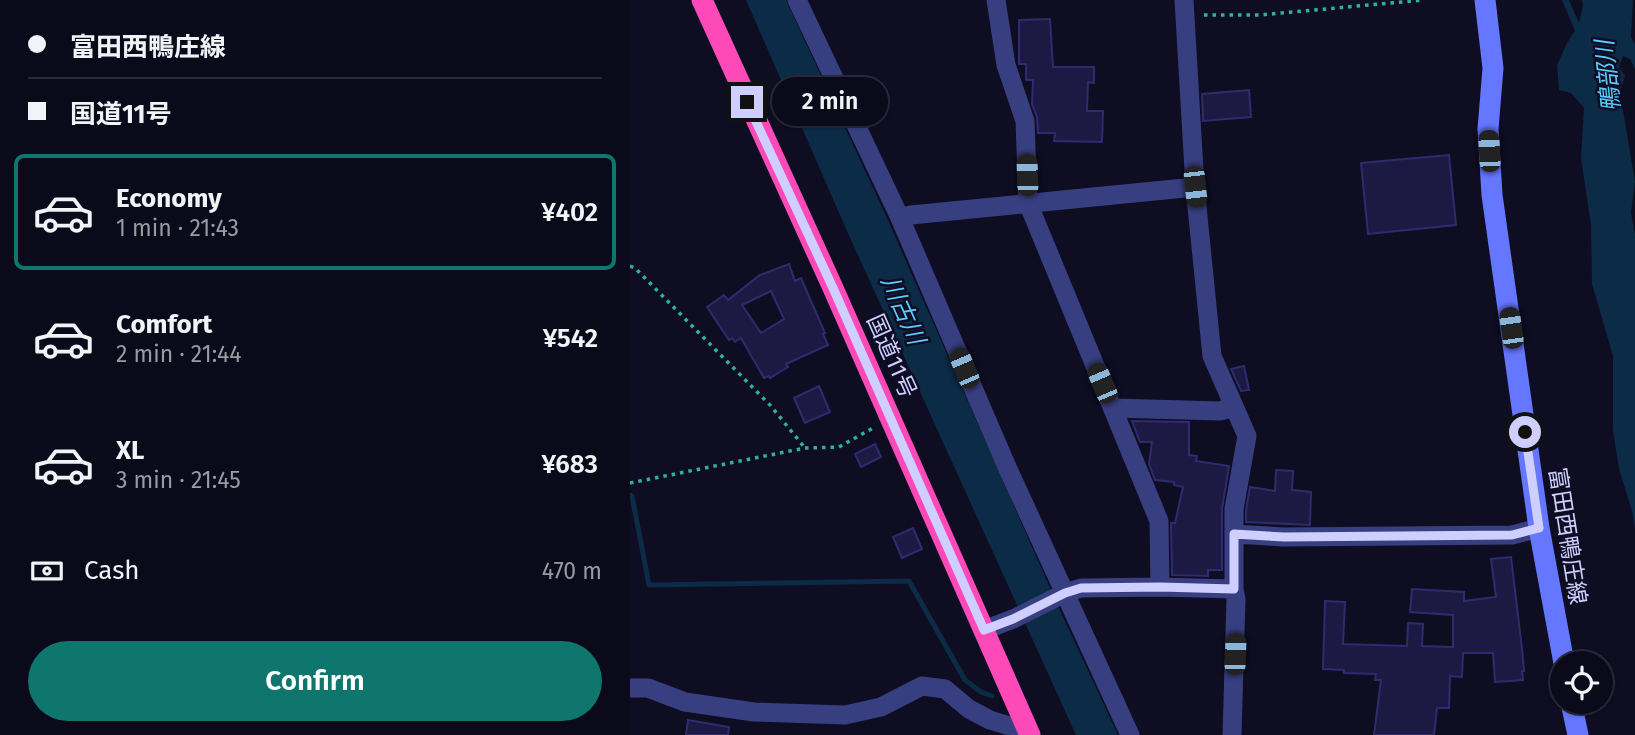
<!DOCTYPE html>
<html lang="en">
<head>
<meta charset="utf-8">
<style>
  body { margin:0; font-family:"Fira Sans","Noto Sans JP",sans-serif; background:#131323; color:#f1f3f6; height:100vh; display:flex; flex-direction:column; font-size:26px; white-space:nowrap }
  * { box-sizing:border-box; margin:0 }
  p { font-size:23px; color:#999aa2 }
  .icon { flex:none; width:38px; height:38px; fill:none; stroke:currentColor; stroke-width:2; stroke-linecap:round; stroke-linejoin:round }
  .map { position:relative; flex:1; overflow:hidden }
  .details { display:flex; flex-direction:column; background:#0a0a1a; width:630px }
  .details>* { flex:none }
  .hud { display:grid; align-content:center; height:154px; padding:0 28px; background:#0a0a1a }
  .fabs { position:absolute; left:920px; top:651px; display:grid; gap:14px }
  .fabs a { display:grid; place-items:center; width:63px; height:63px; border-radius:50%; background:#0a0a1a; box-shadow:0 2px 5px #0004,0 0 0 2px #2a2b39; font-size:35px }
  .end { position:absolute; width:32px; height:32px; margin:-16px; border:9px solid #cecfff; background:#111; box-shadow:0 0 0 4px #111 }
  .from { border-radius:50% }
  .bubble { position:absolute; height:49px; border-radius:24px; background:#0a0a1a; box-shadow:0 2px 5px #0004,0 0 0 2px #2a2b39; font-size:23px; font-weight:600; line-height:49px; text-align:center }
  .car { position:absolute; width:21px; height:42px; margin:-21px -10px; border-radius:9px; box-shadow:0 0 5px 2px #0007; background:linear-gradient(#222 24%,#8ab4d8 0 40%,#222 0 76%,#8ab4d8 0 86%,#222 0) }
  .hud b { display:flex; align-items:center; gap:24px; height:66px; font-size:26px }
  .hud b+b { border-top:2px solid #2a2b39 }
  .hud i { width:18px; height:18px; background:#f1f3f6 }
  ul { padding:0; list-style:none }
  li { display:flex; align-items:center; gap:21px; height:116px; margin:0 14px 10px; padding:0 14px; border:4px solid transparent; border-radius:10px }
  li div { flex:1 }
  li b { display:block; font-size:26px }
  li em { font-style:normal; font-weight:600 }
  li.selected { border-color:#0f766e }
  li>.icon { width:63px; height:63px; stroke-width:1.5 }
  .pay { display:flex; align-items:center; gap:18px; height:77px; padding:0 28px; font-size:26px }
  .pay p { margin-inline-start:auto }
  .button { display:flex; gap:14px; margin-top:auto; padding:14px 28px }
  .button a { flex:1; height:80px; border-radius:42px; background:#0f766e; color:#fff; font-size:28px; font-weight:600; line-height:80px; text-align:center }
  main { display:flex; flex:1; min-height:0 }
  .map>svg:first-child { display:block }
  .water { fill:#0c2b47 }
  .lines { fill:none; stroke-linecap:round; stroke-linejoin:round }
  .stream { stroke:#0c2b47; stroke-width:5 }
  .building { fill:#1c1942; stroke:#302b6e; stroke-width:2; fill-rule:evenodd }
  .path { stroke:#2eb399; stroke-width:3.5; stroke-dasharray:3.5 5; stroke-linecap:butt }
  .street { stroke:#383f81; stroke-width:19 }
  .secondary { stroke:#6576ff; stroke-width:21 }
  .highway { stroke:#fe49b8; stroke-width:21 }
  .route { stroke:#cecfff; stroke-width:9 }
  .labels { text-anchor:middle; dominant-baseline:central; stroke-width:5; stroke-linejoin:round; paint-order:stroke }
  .street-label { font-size:23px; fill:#cecfff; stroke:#0e0d22 }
  .water-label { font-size:24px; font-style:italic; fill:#5cc9ff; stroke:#0e0d22 }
</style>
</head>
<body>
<main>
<section class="details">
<div class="hud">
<b><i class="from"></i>富田西鴨庄線</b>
<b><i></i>国道11号</b>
</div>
<ul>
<li class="selected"><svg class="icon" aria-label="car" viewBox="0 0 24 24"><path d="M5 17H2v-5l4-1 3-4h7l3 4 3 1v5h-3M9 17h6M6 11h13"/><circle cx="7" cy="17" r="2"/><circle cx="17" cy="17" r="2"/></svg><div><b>Economy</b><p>1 min · 21:43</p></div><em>¥402</em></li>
<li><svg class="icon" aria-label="car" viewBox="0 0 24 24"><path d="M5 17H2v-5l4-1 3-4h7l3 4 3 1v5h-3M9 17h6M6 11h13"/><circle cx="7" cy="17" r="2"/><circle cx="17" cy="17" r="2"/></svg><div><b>Comfort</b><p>2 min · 21:44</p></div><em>¥542</em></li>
<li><svg class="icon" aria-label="car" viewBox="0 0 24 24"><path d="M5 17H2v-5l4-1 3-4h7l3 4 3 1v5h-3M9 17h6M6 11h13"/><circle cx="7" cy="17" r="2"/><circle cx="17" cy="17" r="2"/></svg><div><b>XL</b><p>3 min · 21:45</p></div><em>¥683</em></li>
</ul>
<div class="pay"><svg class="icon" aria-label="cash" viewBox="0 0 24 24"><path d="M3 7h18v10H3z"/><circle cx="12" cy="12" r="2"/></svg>Cash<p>470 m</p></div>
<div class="button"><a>Confirm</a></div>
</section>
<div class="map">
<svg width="1005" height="735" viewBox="0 0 1005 735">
  <rect width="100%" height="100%" fill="#0e0d22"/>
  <path class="water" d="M116 0H156L257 218 428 606 488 735H446L217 231Z
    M932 0H939L949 23 953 5 952 0H1003L1001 37 1005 44V69L1000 59 993 56 989 67 995 76 990 92 1005 182 1001 213 1005 234V529L1002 511 989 469 983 430V356L962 284 961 225 951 158 954 108 941 93 929 90 927 65 937 43 945 31Z"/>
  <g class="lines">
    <path class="stream" d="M0 495 2 496 19 585 279 581 335 680 351 692 362 696"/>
  </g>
  <path class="building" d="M420 19 423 67H464V83L458 82 457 111H473L472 142 424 141 425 133H408L407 117 402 104 403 80H396V64H389V20Z
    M619 90 621 117 573 121 572 94Z
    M819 155 826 225 738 234 731 163Z
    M159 264 165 281 171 278 195 333 193 334 198 345 156 364 158 367 140 378 139 376 134 378 111 338 105 342 102 338 99 340 77 307 94 295 98 300 130 275ZM141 291 154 319 131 333 112 305Z
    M614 366 619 390 611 391 601 369Z
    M189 386 200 412 175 423 164 398Z
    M502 421 559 422V455L567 456 566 461 599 466 592 509V570H578V576L542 575 541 523H545L553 487 544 485V482L525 480 519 464 522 442H510Z
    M245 444 251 457 231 467 225 454Z
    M646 470 663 471 662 490 681 492 680 525 616 522V510L620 487 645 491Z
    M283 528 292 549 272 558 263 537Z
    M881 557 892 649 894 671H892L893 680 865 682 863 653H833L832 677 820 676 819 708H807L804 735H744L751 680H745L746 674 714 673V670L693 669 695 601 715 602 713 644 777 646 778 623 793 624 792 646 823 647V615L780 612 782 589 834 592V601L866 597 861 559Z
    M58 720 99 727 98 735H56Z"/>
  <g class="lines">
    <path class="path" d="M574 15H630L793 0
      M0 266 5 268 140 405 175 448
      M0 483 175 448 209 447 243 428"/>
    <path class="street" d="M167 0 270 218 377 467 500 735
      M366 0 376 65 395 121 398 203 529 521 530 587
      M554 0 565 187 582 356 617 436 604 509V589
      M270 218 281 215 565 187
      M483 408 590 411 604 407
      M604 534 654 537 882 535 909 528
      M354 630 383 619 435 593 451 588 530 587 604 589 606 599 602 735
      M0 688H18L55 702 124 712 215 715 251 707 292 686 315 689 339 709 360 720 383 727 396 725"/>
    <path class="secondary" d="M855 0 863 68 858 129 862 195 909 528 934 663
      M941 702 948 735"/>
    <path class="highway" d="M72 0 203 288 400 735"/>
  </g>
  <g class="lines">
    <path class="route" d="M117 102 203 288 354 630 383 619 435 593 451 588 530 587 604 589V534L654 537 882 535 909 528 895 432"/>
  </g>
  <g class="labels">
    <g class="street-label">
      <text transform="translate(262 356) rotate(66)">国道11号</text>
      <text transform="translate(938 536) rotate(81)">富田西鴨庄線</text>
    </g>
    <g class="water-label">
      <text transform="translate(978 76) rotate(-96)">鴨部川</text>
      <text transform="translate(273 310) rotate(66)">川古川</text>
    </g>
  </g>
</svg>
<div class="fabs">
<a><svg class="icon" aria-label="locate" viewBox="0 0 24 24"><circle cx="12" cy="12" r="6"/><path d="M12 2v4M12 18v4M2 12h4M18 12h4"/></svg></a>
</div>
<i class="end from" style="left:895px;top:432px"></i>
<i class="end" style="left:117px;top:102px"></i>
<div class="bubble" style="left:142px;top:77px;width:116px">2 min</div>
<i class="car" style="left:859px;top:151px;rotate:357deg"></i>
<i class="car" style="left:397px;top:175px;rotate:358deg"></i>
<i class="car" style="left:565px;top:187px;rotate:174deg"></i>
<i class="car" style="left:881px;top:328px;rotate:352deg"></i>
<i class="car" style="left:334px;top:368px;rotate:337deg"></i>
<i class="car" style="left:472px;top:383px;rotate:337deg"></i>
<i class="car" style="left:605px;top:654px;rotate:2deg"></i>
</div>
</main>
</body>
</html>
